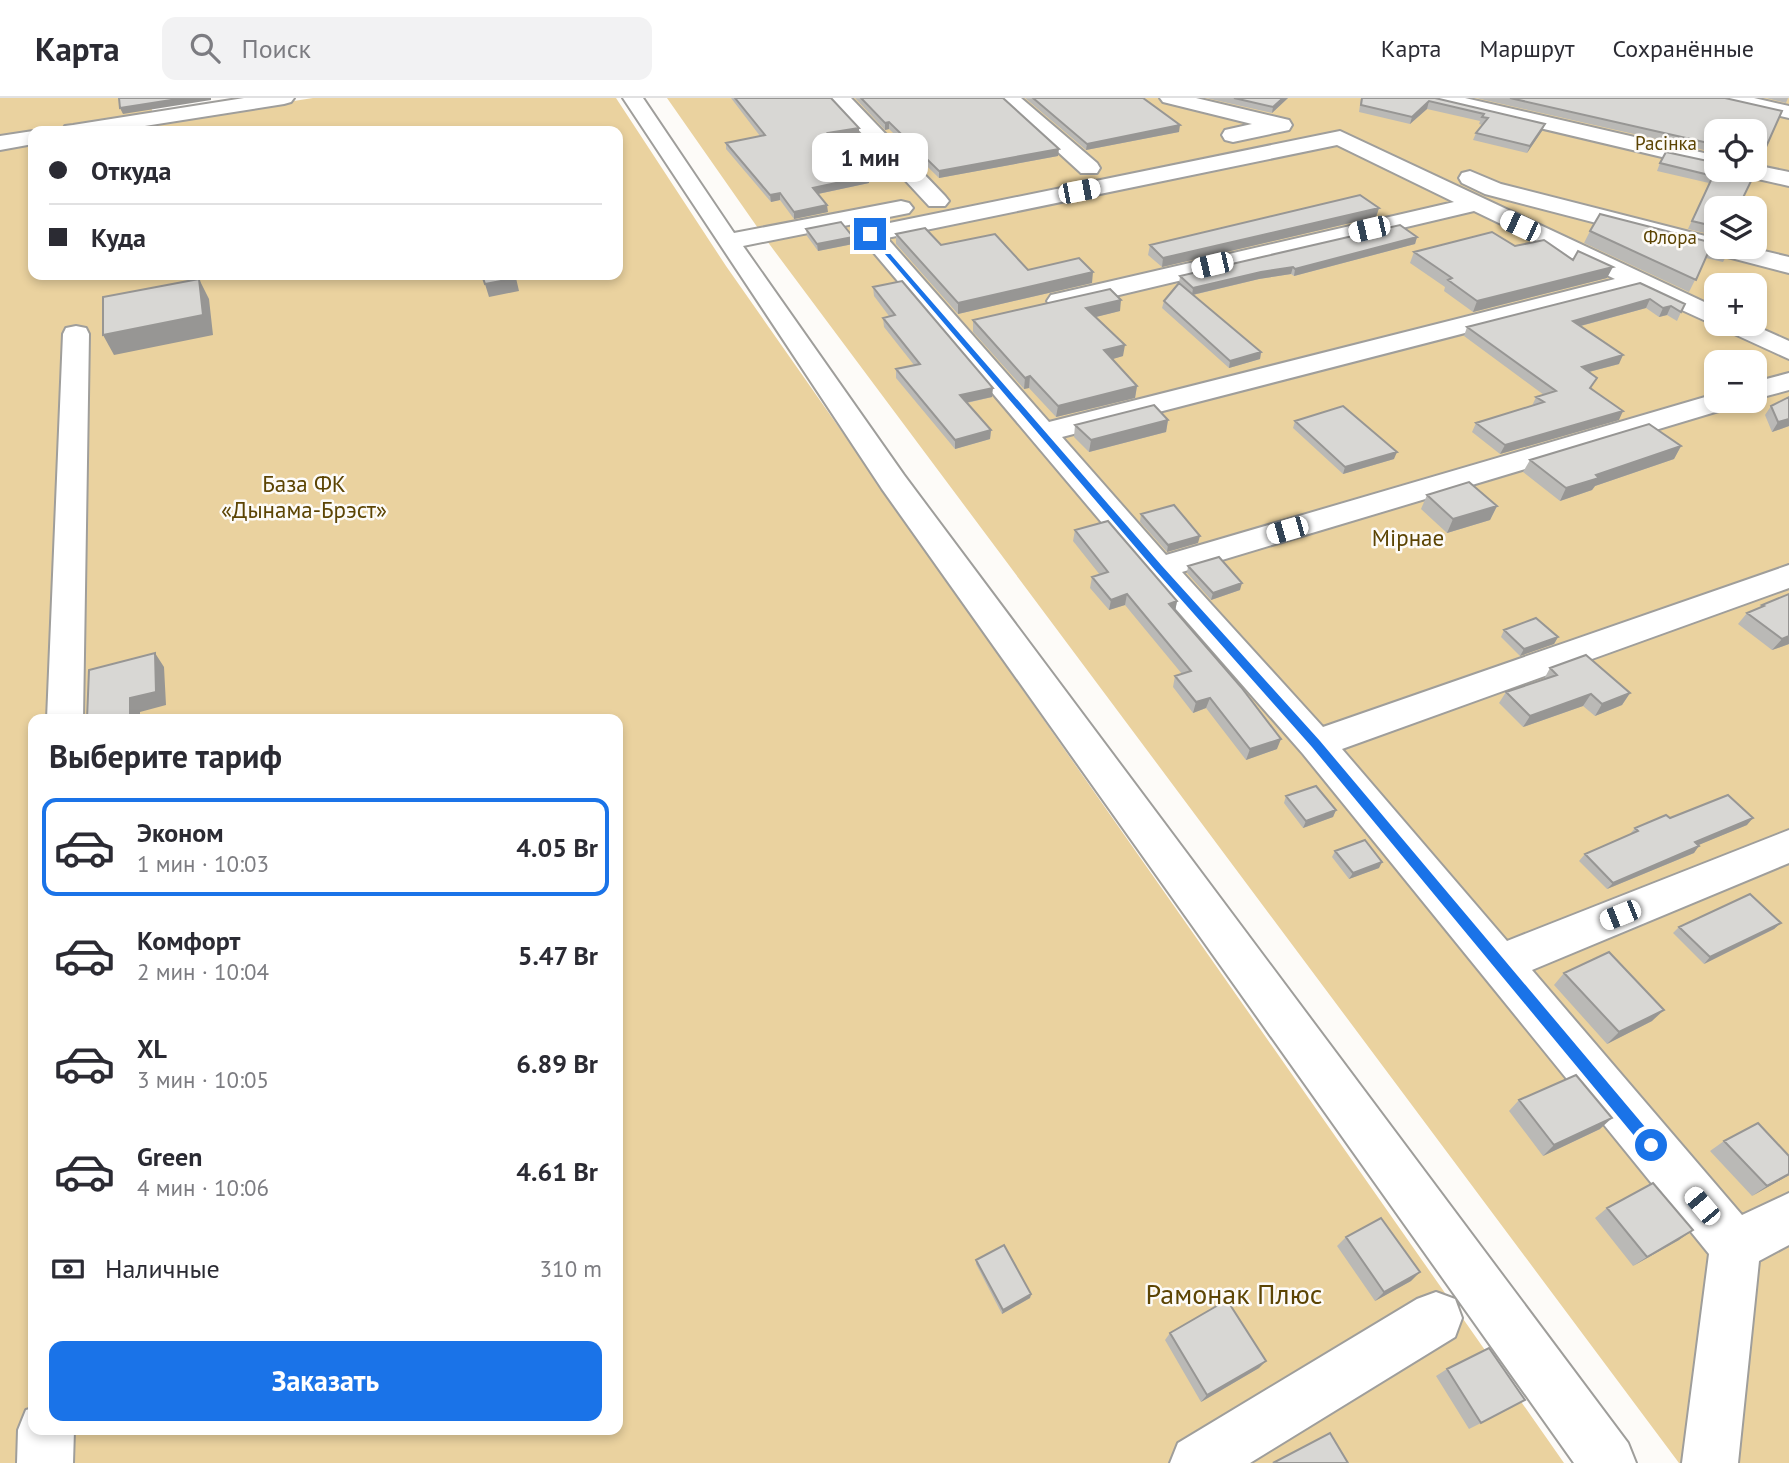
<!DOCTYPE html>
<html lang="ru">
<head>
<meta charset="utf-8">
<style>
  body { margin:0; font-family:"PT Sans",sans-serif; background:#f2f2f3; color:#2b2b33; height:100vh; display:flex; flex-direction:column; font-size:26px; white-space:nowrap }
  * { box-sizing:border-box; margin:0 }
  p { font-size:23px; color:#7c7c81 }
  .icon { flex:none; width:38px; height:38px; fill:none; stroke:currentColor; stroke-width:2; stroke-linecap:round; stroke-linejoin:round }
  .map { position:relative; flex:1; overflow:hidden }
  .details { position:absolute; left:28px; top:616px; width:595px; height:721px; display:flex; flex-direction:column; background:#fff; border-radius:14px; box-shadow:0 4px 10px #0003 }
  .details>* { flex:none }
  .hud { position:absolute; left:28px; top:28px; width:595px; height:154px; border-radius:14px; box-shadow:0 4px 10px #0003; display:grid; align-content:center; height:154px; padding:0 21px; background:#fff }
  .fabs { position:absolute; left:1704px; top:21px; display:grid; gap:14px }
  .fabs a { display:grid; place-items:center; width:63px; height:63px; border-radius:14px; background:#fff; box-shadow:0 4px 10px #0003; font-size:35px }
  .end { position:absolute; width:32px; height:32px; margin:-16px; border:9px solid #1a73e8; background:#fff; box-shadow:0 0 0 4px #fff }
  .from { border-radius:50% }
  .bubble { position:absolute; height:49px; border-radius:14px; background:#fff; box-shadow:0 4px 10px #0003; font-size:23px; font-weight:700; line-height:49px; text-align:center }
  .car { position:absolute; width:21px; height:42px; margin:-21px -10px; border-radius:9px; box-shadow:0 0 5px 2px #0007; background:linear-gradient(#fff 24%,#345 0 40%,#fff 0 76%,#345 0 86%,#fff 0) }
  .hud b { display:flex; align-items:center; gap:24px; height:66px; font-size:26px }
  .hud b+b { border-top:2px solid #e1e1e2 }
  .hud i { width:18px; height:18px; background:#2b2b33 }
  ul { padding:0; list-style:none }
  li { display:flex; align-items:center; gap:21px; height:98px; margin:0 14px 10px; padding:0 7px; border:4px solid transparent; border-radius:14px }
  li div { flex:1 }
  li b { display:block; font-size:26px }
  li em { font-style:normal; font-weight:700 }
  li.on { border-color:#1a73e8 }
  li>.icon { width:63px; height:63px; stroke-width:1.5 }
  h2 { padding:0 21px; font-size:32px; line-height:84px }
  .pay { display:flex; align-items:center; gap:18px; height:77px; padding:0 21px; font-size:26px }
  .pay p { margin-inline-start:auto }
  .primary-button { display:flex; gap:14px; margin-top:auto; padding:14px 21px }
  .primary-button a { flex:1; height:80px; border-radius:14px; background:#1a73e8; color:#fff; font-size:28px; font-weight:700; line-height:80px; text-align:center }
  header { display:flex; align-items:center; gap:42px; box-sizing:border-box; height:98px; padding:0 35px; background:#fff; border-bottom:2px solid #e1e1e2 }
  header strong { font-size:33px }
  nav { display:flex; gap:38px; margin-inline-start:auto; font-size:24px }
  .search { width:490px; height:63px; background:#f2f2f3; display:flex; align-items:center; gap:18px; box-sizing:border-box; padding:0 24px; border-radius:14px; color:#7c7c81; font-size:26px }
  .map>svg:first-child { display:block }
  .green { fill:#ead29f; fill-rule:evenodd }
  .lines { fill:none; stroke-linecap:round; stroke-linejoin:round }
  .minor-casing { stroke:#9f9e9b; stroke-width:4 }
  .minor { fill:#fff; fill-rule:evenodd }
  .wall { fill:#bab9b6 }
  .shaded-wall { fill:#979694 }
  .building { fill:#d8d7d4; stroke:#979694; stroke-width:2 }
  .route { fill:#1a73e8 }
  .labels { text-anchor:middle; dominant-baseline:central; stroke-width:5; stroke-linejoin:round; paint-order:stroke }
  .far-park-label { font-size:19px; fill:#5c4403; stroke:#fdfbf8 }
  .park-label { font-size:23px; fill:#5c4403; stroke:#fdfbf8 }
  .near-park-label { font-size:28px; fill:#5c4403; stroke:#fdfbf8 }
</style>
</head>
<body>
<header>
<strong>Карта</strong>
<div class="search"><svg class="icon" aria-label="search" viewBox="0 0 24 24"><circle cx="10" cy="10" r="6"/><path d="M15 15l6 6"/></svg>Поиск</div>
<nav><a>Карта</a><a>Маршрут</a><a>Сохранённые</a></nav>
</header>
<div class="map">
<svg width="1789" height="1365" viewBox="0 0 1789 1365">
  <rect width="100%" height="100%" fill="#fdfbf8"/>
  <path class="green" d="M0 0H149L153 16 33 33V36L0 41Z
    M313 0H616L726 168 1564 1365H0V50L33 45V177H618V33H105ZM33 621H618V1332H33Z
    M667 0H1789V1365H1679L767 143ZM1717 33H1755V72H1717ZM1717 110H1755V149H1717ZM1717 187H1755V226H1717ZM1717 264H1755V303H1717Z"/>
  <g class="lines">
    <defs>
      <path id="minor" d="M244 0H294L291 4 284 6 113 33H62L65 28 73 27Z
        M623 0H643L734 135 901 103 909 105 913 110 909 115 743 148 904 377 1628 1345 1636 1365H1574L882 391Z
        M829 0H851L945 98 949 103 945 108H929Z
        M999 0H1021L1097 65 1100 70 1097 75H1081Z
        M1160 0H1196L1289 22 1292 27 1289 32 1233 44 1225 42 1222 37 1225 32 1252 26 1163 4Z
        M1428 0H1465L1717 58V72L1438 6 1431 4Z
        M1716 0H1754L1789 8V20L1719 4Z
        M33 33V46L0 52V38Z
        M1340 33 1717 210V226H1751L1789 243V261L1636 191 1062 339 1166 457 1712 297 1717 296V303H1736L1732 309 1182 474 1323 629 1789 467V490L1342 651 1507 843 1789 732V765L1532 872 1742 1117 1789 1095V1147L1759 1163 1738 1365H1682L1709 1156 1303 656 1147 478 858 136 861 131 870 129ZM1337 47 1454 104 1060 195 1051 197 1047 203 1051 209 1060 211 1474 113 1615 181 1049 324 887 140Z
        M1755 67 1789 74V88L1740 77 1737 72H1755Z
        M1470 73 1501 86 1717 141V149H1747L1789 159V175L1485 96 1462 85 1459 80 1462 75Z
        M76 228 86 230 89 236 83 621H47L63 236 66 230Z
        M1789 275V292L1755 301V284Z
        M1436 1194 1455 1201 1462 1220 1455 1239 1250 1365H1170L1178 1345 1417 1201Z
        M33 1310V1332H74L73 1365H17L18 1332 26 1312Z"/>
    </defs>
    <use href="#minor" class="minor-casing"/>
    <use href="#minor" class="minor"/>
  </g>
  <path class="wall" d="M731 0H831L859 30V37L834 41 869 78V85L818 96 828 114 794 121 780 102 771 104 726 51V45L760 38Z
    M855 0H1003L1058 58 939 80 889 31 885 32Z
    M1025 0H1143L1179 34 1086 52Z
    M1206 0H1288L1272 15Z
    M1361 0H1435L1542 33 1527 55 1473 42 1476 35 1482 27 1479 26 1480 23 1427 11 1410 26 1359 14Z
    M1476 0H1725L1782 13 1762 58 1758 65H1755V33H1717V55Z
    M1766 0H1788L1786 5Z
    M1660 65H1717V138L1688 131 1709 85 1657 73Z
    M1379 110 1376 119 1162 169 1148 157 1150 147Z
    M806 131 853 146 818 153 807 138Z
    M1590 133 1717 146 1729 153 1723 164 1706 160 1689 194 1584 145Z
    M896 136 941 147 1028 172 1092 185 958 216 896 146Z
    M1417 139 1415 146 1294 178 1291 176 1259 181 1193 197 1261 254 1260 261 1229 270 1162 210 1164 203 1179 186 1180 178Z
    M1515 148 1573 162 1607 180 1473 214 1444 193 1445 189 1410 165 1414 154Z
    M1640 185 1681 214 1677 223 1667 217 1659 219 1646 210 1581 228 1619 266 1589 274 1592 290 1619 322 1500 356 1472 334 1476 325 1532 308 1536 299 1544 297 1464 238 1467 229Z
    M873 189 992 299 967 305 991 332 990 341 955 351 896 280V271L914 267 884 229 883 220 889 218 874 198Z
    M1120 213 1095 219 1123 258 1112 261 1137 288 1135 300 1056 319 1029 290 1024 291 973 234V222Z
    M1771 308 1789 328 1772 334 1765 317Z
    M1168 322 1166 334 1089 354 1074 339 1075 327Z
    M1295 323 1394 361 1343 376 1293 330Z
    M1681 348 1674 361 1595 388 1592 392 1560 403 1523 374 1530 362Z
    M1427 397 1497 408 1490 422 1447 435 1421 411Z
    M1141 416 1198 445 1167 454 1140 424Z
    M1075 432 1177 503 1175 513 1277 651 1246 662 1206 610 1193 615 1173 589 1175 578 1182 576 1125 507 1109 512 1090 490 1092 479 1100 477 1073 443Z
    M1188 468 1240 492 1211 502 1187 475Z
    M1789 496V546L1772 552 1738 526 1747 515 1759 510 1762 507Z
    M1504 532 1558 539 1554 546 1520 558 1501 539Z
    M1550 570 1630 595 1622 607 1595 618 1583 608 1523 629 1499 605 1506 594 1544 581Z
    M1286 698 1336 712 1333 719 1303 730 1284 705Z
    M1670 720 1747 727 1698 747 1694 755 1607 791 1579 763 1585 756 1630 736 1635 730Z
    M1335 753 1379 770 1349 781 1332 759Z
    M1781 825 1774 831 1704 866 1673 835 1679 829Z
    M1564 875 1652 923 1607 946 1554 887Z
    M1519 1002 1600 1031 1543 1058 1509 1013Z
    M1724 1043 1789 1077 1752 1098 1710 1053Z
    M1607 1110 1679 1142 1633 1168 1595 1120Z
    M1346 1139 1411 1183 1375 1203 1337 1148Z
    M976 1162 1031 1196 1030 1200 1002 1216 976 1166Z
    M1170 1235 1259 1270 1201 1304 1165 1242Z
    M1447 1271 1513 1309 1469 1331 1436 1278Z"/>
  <path class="shaded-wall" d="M184 0H211V2L123 16 120 10Z
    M1283 0H1288L1272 15 1273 9Z
    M1429 3 1427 11 1410 26 1412 19Z
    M889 24V31L885 32V25Z
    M1545 26 1542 33 1527 55 1530 48Z
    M1180 27 1179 34 1086 52 1087 46Z
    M859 30V37L828 42V35Z
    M1059 51 1058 58 939 80V73Z
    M869 78V85L813 97V90Z
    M780 95V102L771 104 770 97Z
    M827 107 828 114 794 121V114Z
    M1379 110 1376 119 1162 169 1163 160Z
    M853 139V146L818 153 817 146Z
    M1417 139 1415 146 1294 178 1295 171Z
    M1293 169 1291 176 1259 181 1192 197 1193 190 1261 174Z
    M1613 169 1607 180 1473 214 1477 203Z
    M1093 174 1092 185 958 216V205Z
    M516 180 519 193 489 199 485 186Z
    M199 181 209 201 213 237 114 257 103 237Z
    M1650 201 1646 210 1569 231 1573 223Z
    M1121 202 1120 213 1084 222 1086 210Z
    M1671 208 1667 217 1659 219 1663 210Z
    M1125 247 1123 258 1103 264 1104 252Z
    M1261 254 1260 261 1229 270 1230 263Z
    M1623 257 1619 266 1577 277 1582 269Z
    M1030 278 1029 290 1024 291 1025 280Z
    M1137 288 1135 300 1056 319 1058 308Z
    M993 290 992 299 960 306V297Z
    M1623 313 1619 322 1500 356 1505 347Z
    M1789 321V328L1772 334 1778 324Z
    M1168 322 1166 334 1089 354 1091 342Z
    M991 332 990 341 955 351V342Z
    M1681 348 1674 361 1595 388 1592 392 1560 403 1566 390 1596 377Z
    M1397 354 1394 361 1343 376 1345 369Z
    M1497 408 1490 422 1447 435 1453 421Z
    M1200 438 1198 445 1167 454 1168 447Z
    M1242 485 1240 492 1211 502 1213 495Z
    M1127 496 1125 507 1109 512 1111 502Z
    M1177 503 1175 514 1169 506Z
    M1789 538V546L1772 552 1782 541Z
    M1558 539 1554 546 1520 558 1524 551Z
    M155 555 164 569 166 607 140 614V621H130V600Z
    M1630 595 1622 607 1595 618 1602 606Z
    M1591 596 1583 608 1523 629 1530 618Z
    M1210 600 1206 610 1193 615 1196 604Z
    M1281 641 1277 651 1246 662 1250 651Z
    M1336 712 1333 719 1303 730 1306 723Z
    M1753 720 1747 727 1689 751 1695 744Z
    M1699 748 1694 755 1607 791 1613 785Z
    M1382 764 1379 770 1349 781 1353 775Z
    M1781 825 1774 831 1704 866 1710 859Z
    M1664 912 1652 923 1607 946 1619 934Z
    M1612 1020 1600 1031 1543 1058 1554 1047Z
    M1789 1076V1077L1752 1098 1767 1088Z
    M1693 1132 1679 1142 1633 1168 1647 1159Z
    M1420 1174 1411 1183 1375 1203 1384 1194Z
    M1031 1196 1030 1200 1002 1216 1003 1212Z
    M1266 1263 1259 1270 1201 1304 1207 1297Z"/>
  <path class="building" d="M119 0H184L120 10Z
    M735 0H831L859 30 828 35 869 78 813 90 827 107 794 114 780 95 770 97 726 45 765 37Z
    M861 0H1003L1059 51 939 73 889 24 885 25Z
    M1033 0H1143L1180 27 1087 46Z
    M1234 0H1283L1273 9Z
    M1362 0H1435L1545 26 1530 48 1476 35 1488 20 1482 19 1484 16 1429 3 1412 19 1361 7Z
    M1510 0H1725L1782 13 1762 58H1757L1756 62H1755V33H1717V47Z
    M1666 54 1717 65V72H1743L1755 75 1738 110H1717V129L1692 123 1713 78 1660 65Z
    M1360 97 1379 110 1163 160 1150 147Z
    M1600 116 1717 146V149H1731L1729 153 1711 148 1696 182 1590 133Z
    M841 124 853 139 817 146 806 131Z
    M1400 127 1417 139 1295 171 1293 169 1261 174 1193 190 1180 178Z
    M925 130 941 147 995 136 1028 172 1079 160 1093 174 958 205 896 136Z
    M1492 134 1515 148 1544 142 1573 162 1578 153 1613 169 1477 203 1448 182 1452 180 1414 154Z
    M482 177H515L516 180 485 186Z
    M199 181 203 217 103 237V199Z
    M902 183 993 290 960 297 991 332 955 342 896 271 920 266 883 220 895 217 873 189Z
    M1179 185 1261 254 1230 263 1164 203Z
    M1640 185 1685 206 1681 214 1671 208 1663 210 1650 201 1573 223 1623 257 1582 269 1597 280 1590 290 1623 313 1505 347 1476 325 1544 304 1536 299 1556 293 1467 229Z
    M1110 191 1121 202 1086 210 1125 247 1104 252 1137 288 1058 308 1030 278 1025 280 973 222Z
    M1789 299V321L1778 324 1771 308Z
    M1154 307 1168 322 1091 342 1075 327Z
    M1343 308 1397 354 1345 369 1295 323Z
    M1649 326 1681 348 1596 377 1599 380 1566 390 1530 362Z
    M1469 384 1497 408 1453 421 1427 397Z
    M1174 407 1200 438 1168 447 1141 416Z
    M1108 423 1177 503 1169 506 1241 589 1281 641 1250 651 1210 600 1196 604 1175 578 1191 573 1127 496 1111 502 1092 479 1108 474 1075 432Z
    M1219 459 1242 485 1213 495 1188 468Z
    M1789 496V538L1782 541 1747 515 1764 508 1762 507Z
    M1536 520 1558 539 1524 551 1504 532Z
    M155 555 156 594 130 600V621H87L89 572Z
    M1586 557 1630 595 1602 606 1591 596 1530 618 1506 594 1557 577 1550 570Z
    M1316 688 1336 712 1306 723 1286 698Z
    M1728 697 1753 720 1695 744 1699 748 1613 785 1585 756 1638 733 1635 730 1666 717 1670 720Z
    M1365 742 1382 764 1353 775 1335 753Z
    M1750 796 1781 825 1710 859 1679 829Z
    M1609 854 1664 912 1619 934 1564 875Z
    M1576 977 1612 1020 1554 1047 1519 1002Z
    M1758 1025 1789 1058V1076L1767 1088 1724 1043Z
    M1653 1085 1693 1132 1647 1159 1607 1110Z
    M1381 1120 1420 1174 1384 1194 1346 1139Z
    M1004 1147 1031 1196 1003 1212 976 1162Z
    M1227 1202 1266 1263 1207 1297 1170 1235Z
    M1489 1250 1525 1302 1481 1325 1447 1271Z
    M1330 1335 1348 1365H1273Z"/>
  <path class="route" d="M867 135H872L1162 468 1320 643 1656 1042V1052H1646L1312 649 1155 472Z"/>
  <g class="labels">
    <g class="far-park-label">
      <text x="1666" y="45">Расінка</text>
      <text x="1670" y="139">Флора</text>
    </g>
    <g class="park-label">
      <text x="304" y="385">База ФК<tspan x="304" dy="26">«Дынама-Брэст»</tspan></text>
      <text x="1408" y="439">Мірнае</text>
    </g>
    <g class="near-park-label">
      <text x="1234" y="1195">Рамонак Плюс</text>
    </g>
  </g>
</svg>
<div class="fabs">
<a><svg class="icon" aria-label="locate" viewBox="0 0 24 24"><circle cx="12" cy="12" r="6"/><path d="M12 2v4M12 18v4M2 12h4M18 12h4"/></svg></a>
<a><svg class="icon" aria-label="layers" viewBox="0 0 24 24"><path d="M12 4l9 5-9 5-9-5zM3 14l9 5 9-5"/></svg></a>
<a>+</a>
<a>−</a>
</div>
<i class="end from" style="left:1651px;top:1047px"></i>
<i class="end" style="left:870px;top:136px"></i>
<div class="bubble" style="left:812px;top:35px;width:116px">1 мин</div>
<i class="car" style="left:1079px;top:93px;rotate:79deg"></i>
<i class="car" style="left:1520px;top:128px;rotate:295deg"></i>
<i class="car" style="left:1369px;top:131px;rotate:257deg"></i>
<i class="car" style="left:1212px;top:167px;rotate:257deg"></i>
<i class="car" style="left:1287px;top:432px;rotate:254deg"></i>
<i class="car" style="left:1620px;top:817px;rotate:248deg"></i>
<i class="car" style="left:1702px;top:1108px;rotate:320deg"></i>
<div class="hud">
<b><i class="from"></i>Откуда</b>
<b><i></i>Куда</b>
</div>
<section class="details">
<h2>Выберите тариф</h2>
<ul>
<li class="on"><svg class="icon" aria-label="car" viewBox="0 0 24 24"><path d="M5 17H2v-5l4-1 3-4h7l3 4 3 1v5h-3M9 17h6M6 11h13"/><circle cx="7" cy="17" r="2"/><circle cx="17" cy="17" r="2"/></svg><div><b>Эконом</b><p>1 мин · 10:03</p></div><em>4.05 Br</em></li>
<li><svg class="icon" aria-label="car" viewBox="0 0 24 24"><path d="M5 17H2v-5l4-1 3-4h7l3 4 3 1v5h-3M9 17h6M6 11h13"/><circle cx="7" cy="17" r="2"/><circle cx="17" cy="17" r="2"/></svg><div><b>Комфорт</b><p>2 мин · 10:04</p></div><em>5.47 Br</em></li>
<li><svg class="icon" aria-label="car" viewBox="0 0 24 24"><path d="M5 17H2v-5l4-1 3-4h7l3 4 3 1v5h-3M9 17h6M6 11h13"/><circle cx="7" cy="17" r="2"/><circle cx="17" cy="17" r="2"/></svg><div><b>XL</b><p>3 мин · 10:05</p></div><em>6.89 Br</em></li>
<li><svg class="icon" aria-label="car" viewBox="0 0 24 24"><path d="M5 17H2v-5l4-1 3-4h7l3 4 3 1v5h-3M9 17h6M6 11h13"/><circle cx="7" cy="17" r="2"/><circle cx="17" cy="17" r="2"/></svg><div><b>Green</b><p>4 мин · 10:06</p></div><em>4.61 Br</em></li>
</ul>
<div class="pay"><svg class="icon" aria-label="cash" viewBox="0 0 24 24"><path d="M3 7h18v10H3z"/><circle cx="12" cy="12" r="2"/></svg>Наличные<p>310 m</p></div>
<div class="primary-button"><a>Заказать</a></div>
</section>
</div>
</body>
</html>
